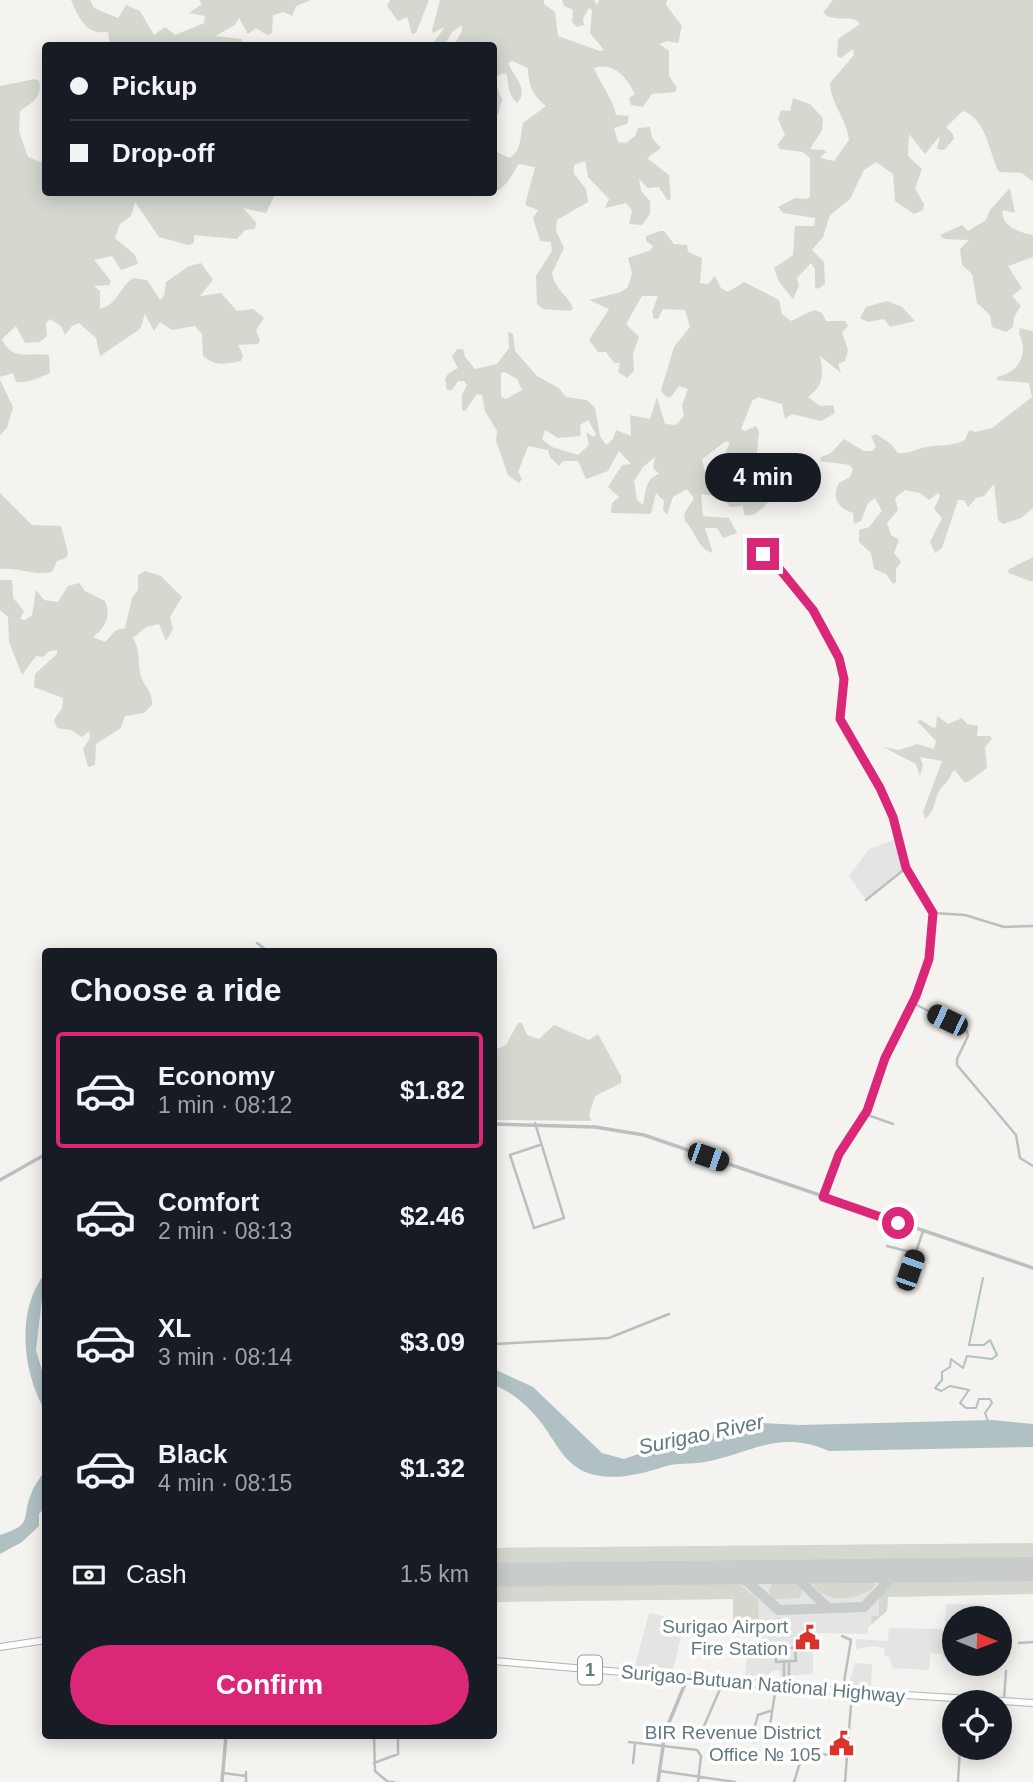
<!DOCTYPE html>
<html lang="en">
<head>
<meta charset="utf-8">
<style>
  body { margin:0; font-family:Arial,sans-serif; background:#242831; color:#f1f3f6; height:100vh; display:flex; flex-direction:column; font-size:26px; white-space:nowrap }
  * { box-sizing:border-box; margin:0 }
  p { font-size:23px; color:#9ea1a6 }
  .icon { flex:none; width:38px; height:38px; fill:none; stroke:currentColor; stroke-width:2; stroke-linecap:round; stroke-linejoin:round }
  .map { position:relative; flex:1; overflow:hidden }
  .panel { position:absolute; left:42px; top:948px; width:455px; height:791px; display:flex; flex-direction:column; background:#171b24; border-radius:7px; box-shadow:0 4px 18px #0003 }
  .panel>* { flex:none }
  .hud { position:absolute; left:42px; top:42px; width:455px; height:154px; border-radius:7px; box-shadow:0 4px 18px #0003; display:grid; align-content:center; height:154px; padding:0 28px; background:#171b24 }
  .needle { width:46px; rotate:91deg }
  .controls { position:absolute; left:942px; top:1606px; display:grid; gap:14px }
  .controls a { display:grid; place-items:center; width:70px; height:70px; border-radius:50%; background:#171b24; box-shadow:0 4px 18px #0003; font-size:35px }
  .end { position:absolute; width:32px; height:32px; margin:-16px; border:9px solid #db2777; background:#fff; box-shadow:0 0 0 4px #fff }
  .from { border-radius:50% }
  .bubble { position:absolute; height:49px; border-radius:24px; background:#171b24; box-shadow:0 4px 18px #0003; font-size:23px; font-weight:800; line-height:49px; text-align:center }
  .car { position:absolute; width:21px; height:42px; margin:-21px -10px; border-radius:9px; box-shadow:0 0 5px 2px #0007; background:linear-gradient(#222 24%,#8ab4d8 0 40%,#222 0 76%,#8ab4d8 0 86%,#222 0) }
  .hud b { display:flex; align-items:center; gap:24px; height:66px; font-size:26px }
  .hud b+b { border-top:2px solid #363941 }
  .hud i { width:18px; height:18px; background:#f1f3f6 }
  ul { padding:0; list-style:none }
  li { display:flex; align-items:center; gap:21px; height:116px; margin:0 14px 10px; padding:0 14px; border:4px solid transparent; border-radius:7px }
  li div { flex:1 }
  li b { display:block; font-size:26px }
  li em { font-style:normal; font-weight:800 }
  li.current { border-color:#db2777 }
  li>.icon { width:63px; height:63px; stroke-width:1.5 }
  h2 { padding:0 28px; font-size:32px; line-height:84px }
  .pay { display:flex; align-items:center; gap:18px; height:77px; padding:0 28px; font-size:26px }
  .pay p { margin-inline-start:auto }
  .primary-button { display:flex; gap:14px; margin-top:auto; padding:14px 28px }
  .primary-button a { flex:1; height:80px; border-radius:42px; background:#db2777; color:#fff; font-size:28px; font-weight:800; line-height:80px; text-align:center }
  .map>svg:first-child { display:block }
  .built { fill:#e4e4e3 }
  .green { fill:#d4d8cf; fill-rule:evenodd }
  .water { fill:#b1c1c3 }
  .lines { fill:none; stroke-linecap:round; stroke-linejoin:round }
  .stream { stroke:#b1c1c3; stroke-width:2 }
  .taxiway { stroke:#c8cccb; stroke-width:10 }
  .runway { stroke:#c8cccb; stroke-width:24 }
  .trunk-casing { stroke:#afb4b6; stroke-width:8 }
  .minor { stroke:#babfc1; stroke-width:2.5 }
  .tertiary { stroke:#babfc1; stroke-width:3.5 }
  .trunk { stroke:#fff; stroke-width:6 }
  .route { stroke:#db2777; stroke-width:9 }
  .labels { text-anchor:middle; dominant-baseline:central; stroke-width:7; stroke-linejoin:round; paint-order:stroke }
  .shield { fill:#fff; stroke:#92a0a5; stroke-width:2 }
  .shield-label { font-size:18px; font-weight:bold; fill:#64787f }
  .poi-label { font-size:19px; fill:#64787f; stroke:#fff; text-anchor:end }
  .street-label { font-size:19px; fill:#64787f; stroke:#fff }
  .water-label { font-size:21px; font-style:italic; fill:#5f7b7d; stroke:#fff }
</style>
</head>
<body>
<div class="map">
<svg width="1033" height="1782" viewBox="0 0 1033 1782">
  <rect width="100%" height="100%" fill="#f4f3ef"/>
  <path class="built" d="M896 839 905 869 866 900 849 876 869 849Z
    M1033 1543V1594L888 1597 887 1611 868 1627V1634L813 1633V1674L780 1676V1671H773L767 1676 745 1675 748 1643H755V1634H733V1599L494 1602V1548Z
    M946 1604 984 1605 983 1619H954V1659L943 1658V1654L930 1653 929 1670 893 1668 889 1657 884 1656 885 1649 874 1646 856 1649V1639L888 1641 889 1628 943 1629 944 1637Z
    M649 1613 685 1621 673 1669 635 1666Z
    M855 1663 872 1664 871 1689 848 1687Z"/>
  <path class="green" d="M71 0H90L94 8 118 18 126 5 140 11 154 35 165 27 175 35 204 23 205 16 189 13 202 4 199 0H311L296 6 292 16 284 12 273 15 272 33 267 35 256 28 248 34 239 18 235 25 215 36 242 39V46L110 45 108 32C85 35 79 18 71 0Z
    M390 0H429L416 33 412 34 407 17 398 21 387 6Z
    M440 0H544V4L555 12 558 36 600 51 604 50 590 33 592 10 589 8 583 18 584 25 577 27 572 22 573 10 564 6 562 0H594L597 5 599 0H667L666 5 682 26 678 43 667 41 659 44 669 51V76L677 88 675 92 652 94 643 107 631 105 629 98 635 94C627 78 614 61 594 68 600 83 614 101 616 115L629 116 627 124 614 128 618 142 626 143 635 136 638 128 650 127 652 138 661 148 647 158 669 175 671 198 668 201 659 187 648 188 639 179 641 191 650 201V214L642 225 629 224 632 210 626 203 605 208 609 199 588 177 585 161 574 165V174L586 189 588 202 557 220 556 231 564 248 552 273C556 293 568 293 573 309L570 311 543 309 537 304 536 276 552 251 551 242 540 241 533 218 538 210 525 205 535 167 518 164C514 175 499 196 487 193L494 192V151L510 158C522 149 520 137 523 123L546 106C533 96 528 85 528 68L512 61 508 63C513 76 530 89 517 103 509 95 508 87 507 75L504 73 494 78 502 100 498 115 495 112 494 92V46L454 45 462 31V25L452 32 445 45H432L445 27 433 33 432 30Z
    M833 0H1033V182L1022 173 999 172C989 154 987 119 963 111L946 127 953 134 954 139 944 150 937 149 940 136 925 154 909 134 908 156 922 169 915 189 924 204 923 210 914 214 895 201 893 174 876 162 864 170 850 199 830 215 823 237 812 250 824 262 825 284 818 289 815 287V269L811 263 797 278 799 286 793 299 779 282 774 268 793 255 795 226H814L815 218 783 213 778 207 795 198 807 199 810 196V158L803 152 780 149 777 145 785 135 778 119 781 110 790 111 793 98 810 104 823 118 822 130 810 149 824 150 826 152 820 158 834 161 849 140C847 119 831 105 830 83L854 55 853 49 841 58 837 56 838 39 860 24C851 13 837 24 823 13Z
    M35 79 39 81C43 98 31 103 20 111L19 131 28 157 40 162 45 158 46 192 275 194 266 213 243 208 256 222 255 229 245 230 237 239 194 235V243L188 245 159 237 135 202 131 216 120 224 115 238 135 255 138 264 121 270 112 256 94 260 111 281 109 285 94 286 100 291V309C117 305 119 288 133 278L147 280 160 300 164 296 166 282 189 266 201 263 213 280 200 296 221 293 237 311 253 309 264 318 256 330 260 341 258 344 238 345 243 355 241 361C226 364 216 367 203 356L202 334 195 326 172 330 160 322 154 331 145 314 140 329 100 356 96 338 79 323 72 326 65 335 61 326 50 319 46 323 47 336 40 342 25 343 16 326 2 339C12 362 29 352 49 355L50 373C38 378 29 383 16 382L13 373 0 377V86Z
    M1010 188 1015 213 1003 210C1000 226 1019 232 1033 235V257L1008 266 1022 288 1012 296 1021 306 1014 317 1013 327 1006 332 992 327 990 315 977 303 972 274 962 265 960 249 969 240 944 239 940 235 962 225 968 231 986 220 990 210Z
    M660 231H664L674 244 687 245 688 252 702 258 700 283 708 284 715 276 721 288 728 292 744 282 779 300 782 314 791 321 814 310 822 313 826 321H845L848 326 842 332 848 350 845 361 838 364 841 373 820 356C824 374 824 385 808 397L820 406 833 405 835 413 821 421 792 414 785 419 782 404 758 397 752 401 741 429 745 431 756 426 759 431 756 463 761 474 755 495H766L772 499C763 506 756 518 744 515L743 506 730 507 722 497 701 494 703 516 729 518 737 533 723 538 717 528H705L713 553C698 550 695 530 685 521L684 514 694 498 687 489 673 497 667 515 663 510 664 501 656 493 651 514 611 513 612 503 619 497 608 487 622 465 631 464 619 451 608 471 586 479 578 461H563L559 466 550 457 548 450 528 446 518 472 522 479 519 483 508 475 496 441 497 431 485 411 482 395 477 394 465 411 462 410V395L467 385 464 381H458L452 390H447L445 379 448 374 458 368 452 357 457 349H463L465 357 475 369 497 364 509 348 508 332 513 334 515 351 537 376 559 388 566 397 587 400 595 408 600 436 606 445 613 439 616 430 631 436 630 415 650 419 657 397 665 424 676 425 684 416 682 405 688 389 679 386 670 398 664 395 661 390 674 347 690 327 685 310 663 309 658 319H654L652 312 658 296H642L626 324 639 337 633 354 634 371 627 378 618 372 620 363H614L606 352H598L589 340 609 309 589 300 621 292 628 287 632 273 628 258 651 250 653 246 646 241V236ZM505 372 517 379 522 390 506 399 501 397V373ZM588 420 596 434 594 437 586 432 589 445 578 455 552 447 542 439 545 430 558 438 581 436 580 425ZM726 441 730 443C721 457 729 467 715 481L711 472H705L702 459ZM655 457 653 468 659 474C644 479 646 494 643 505L637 500 634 481 643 467Z
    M887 301 902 307 915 321 890 327 884 319 868 322 860 318 866 307Z
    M1020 328 1033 331V508L1021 518 1003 524 998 520 994 484 984 496 976 498 968 507 964 500H958L942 548 935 553 930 542 942 518 934 509 940 496 938 493 929 500 920 493 905 490 895 498 898 510 887 523 891 535 899 540 894 553 901 562 896 569V582L893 584 886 574 874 569 871 553 859 542V530L869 527 882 511 875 498 868 503 861 521 854 524 853 513C838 508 831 498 839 483L850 477 853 469 850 465 820 461 821 457 831 453 844 439 864 451H872L876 447 871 436 876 434 891 444 898 453C909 454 915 449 926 447 940 444 951 447 965 440L969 430 975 432 992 428 1032 397 1029 383 997 380V377C1019 373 1029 353 1019 333Z
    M0 380 13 407 7 428 0 435Z
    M0 493 32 525 61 526 68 553 66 558 57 561 52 572C34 576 19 567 0 569Z
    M1033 557V582L1008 573 1009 569Z
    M145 571 161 576 182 597 170 617 173 629 166 641 159 624 146 627 133 638C140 650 138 660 140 673 143 686 153 691 152 705L144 713 125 716 121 728 96 744 95 765 88 767 83 749 90 738 89 731 82 737 71 730 57 728 54 720 62 708 63 698 34 687 35 674 57 654V650L50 651 43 657 36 656 22 675 9 642 8 617 0 610V580H12L13 598 24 611 20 619 25 620 32 615 36 590 44 600 58 602 68 586 79 583 85 591 105 601C112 618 104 628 93 637L105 642 116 630 125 628 132 598 138 590V575Z
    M937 716 948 724 962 718 967 724 978 726 977 736H990L992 739 985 747 987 768 968 782H964L955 770 952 772C949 782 945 782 940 790 933 800 937 809 925 819L923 812 942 761 920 757 923 765 920 776 916 764 883 747 899 750 917 744 934 749 936 741 917 721 921 720 933 728 936 727Z
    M518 1023H522L527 1035 539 1039 554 1025 589 1040 598 1034 621 1076V1083L595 1096 589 1115 591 1121 497 1120 494 1113V1056L497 1049 506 1045Z
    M1033 1543V1559L769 1560 768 1564H723L722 1561 494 1564V1548Z
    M1033 1577V1594L888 1597 887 1611 872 1624 871 1616H879V1597L897 1579Z
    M872 1579 875 1584 873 1588C856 1600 828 1604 814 1586V1583Z
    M723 1581 739 1584 758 1599 759 1630 755 1634H733V1599L494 1602V1587L723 1584Z
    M773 1583H795L802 1590 800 1598 772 1599 769 1590Z"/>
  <path class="water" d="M45 1273 36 1350 45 1381V1411C23 1372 15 1312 45 1273Z
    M494 1369 533 1387 602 1453 624 1459 675 1441 761 1423 801 1425 992 1420 1033 1424V1447L829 1451C778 1429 753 1453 705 1462 691 1465 677 1462 663 1467 641 1474 618 1480 595 1475 567 1469 558 1446 543 1425 530 1408 514 1393 494 1385Z
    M45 1469V1507L39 1514V1526L22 1542 0 1554V1535C34 1524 21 1519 31 1494 34 1485 41 1478 45 1469Z"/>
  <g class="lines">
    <path class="stream" d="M983 1278 969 1345H984L990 1340 997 1355 992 1359 967 1356 963 1368 951 1359 950 1367 942 1372V1380L935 1388 941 1391 950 1386 969 1390 960 1403 966 1408H976L979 1399H990L992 1403 985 1413 988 1421"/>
    <path class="taxiway" d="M731 1572 749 1583 779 1610 864 1607 899 1570
      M791 1572 828 1608"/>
    <path class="runway" d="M494 1575 1033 1569"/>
    <defs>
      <path id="trunk" d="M0 1647 46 1640
        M494 1661 842 1691 1033 1703"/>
    </defs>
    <use href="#trunk" class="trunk-casing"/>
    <path class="minor" d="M763 554 774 562 813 610 839 658 843 679 840 719 880 788 893 817 906 868 934 913 929 959 916 996 885 1058 869 1107 839 1154 823 1197
      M866 900 906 868
      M934 913 965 915 1004 927 1033 926
      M257 943 269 952
      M913 1003 967 1031 968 1036 957 1059V1065L1016 1135 1020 1158 1033 1166
      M865 1114 893 1124
      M535 1123 564 1218 534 1228 510 1155 540 1145
      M887 1246 915 1253
      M910 1270 923 1231
      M494 1344 609 1338 669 1314
      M842 1636 851 1640 843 1688
      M1019 1643 1033 1642
      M776 1647 795 1648 796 1661 776 1662Z
      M789 1662V1684
      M784 1683V1662
      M1004 1699 1006 1671
      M770 1725 776 1687
      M701 1733 723 1682
      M374 1736 375 1771 388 1782
      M629 1742 697 1750 701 1756 698 1782
      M754 1742 752 1736 758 1715 770 1711
      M374 1763 398 1754V1736
      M633 1763 635 1744
      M660 1771 735 1782
      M246 1772V1782
      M223 1773 246 1776
      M390 1782H394
      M794 1782 803 1753 846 1756
      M845 1782 852 1692
      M958 1782 960 1748"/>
    <path class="tertiary" d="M494 1124 595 1127 644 1135 1033 1268
      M0 1180 46 1154
      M222 1782 226 1736
      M658 1782 665 1732 687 1679"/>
    <use href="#trunk" class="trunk"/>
  </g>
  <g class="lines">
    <path class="route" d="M763 554 774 562 813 610 839 658 844 679 840 719 880 788 893 817 906 868 933 913 929 959 916 996 885 1058 867 1111 839 1154 823 1197 898 1223"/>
  </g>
  <defs>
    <symbol id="civic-bare" viewBox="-9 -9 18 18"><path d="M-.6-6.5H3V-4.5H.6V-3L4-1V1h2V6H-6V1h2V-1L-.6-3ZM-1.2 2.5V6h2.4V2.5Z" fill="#d9332a" stroke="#fff" stroke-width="2.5" paint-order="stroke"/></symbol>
  </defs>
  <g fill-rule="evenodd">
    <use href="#civic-bare" x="790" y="1620" width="35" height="35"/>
    <use href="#civic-bare" x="824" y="1726" width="35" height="35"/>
  </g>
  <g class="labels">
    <rect class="shield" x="578" y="1655.5" width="24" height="29" rx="5"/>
    <g class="shield-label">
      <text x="590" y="1670">1</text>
    </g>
    <g class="poi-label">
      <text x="788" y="1626">Surigao Airport<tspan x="788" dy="22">Fire Station</tspan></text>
      <text x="821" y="1732">BIR Revenue District<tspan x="821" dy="22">Office № 105</tspan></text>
    </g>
    <g class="street-label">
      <text transform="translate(763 1684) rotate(5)">Surigao-Butuan National Highway</text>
    </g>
    <g class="water-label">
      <text transform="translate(701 1434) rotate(-12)">Surigao River</text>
    </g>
  </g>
</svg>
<div class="controls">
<a><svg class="needle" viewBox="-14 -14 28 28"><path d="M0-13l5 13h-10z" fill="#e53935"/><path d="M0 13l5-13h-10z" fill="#9ea1a6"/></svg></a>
<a><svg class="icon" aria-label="locate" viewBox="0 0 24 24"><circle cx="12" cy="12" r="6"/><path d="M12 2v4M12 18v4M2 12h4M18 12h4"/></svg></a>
</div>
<i class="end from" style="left:898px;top:1223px"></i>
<i class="end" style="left:763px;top:554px"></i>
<div class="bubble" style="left:705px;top:453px;width:116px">4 min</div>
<i class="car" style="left:947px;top:1020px;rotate:296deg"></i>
<i class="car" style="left:708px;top:1157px;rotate:109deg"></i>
<i class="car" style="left:910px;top:1270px;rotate:19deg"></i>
<div class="hud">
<b><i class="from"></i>Pickup</b>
<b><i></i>Drop-off</b>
</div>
<section class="panel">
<h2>Choose a ride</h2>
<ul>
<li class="current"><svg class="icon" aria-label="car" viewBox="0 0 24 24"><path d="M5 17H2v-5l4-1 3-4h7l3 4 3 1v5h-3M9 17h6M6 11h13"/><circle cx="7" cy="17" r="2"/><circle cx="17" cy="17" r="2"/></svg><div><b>Economy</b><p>1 min · 08:12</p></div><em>$1.82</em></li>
<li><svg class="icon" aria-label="car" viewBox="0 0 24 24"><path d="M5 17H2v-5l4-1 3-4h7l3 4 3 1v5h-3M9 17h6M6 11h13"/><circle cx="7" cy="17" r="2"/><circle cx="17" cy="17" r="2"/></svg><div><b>Comfort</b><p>2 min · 08:13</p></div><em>$2.46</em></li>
<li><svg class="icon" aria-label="car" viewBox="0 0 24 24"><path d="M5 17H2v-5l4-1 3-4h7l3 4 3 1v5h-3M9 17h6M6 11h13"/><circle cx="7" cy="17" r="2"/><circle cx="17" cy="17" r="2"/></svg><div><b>XL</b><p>3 min · 08:14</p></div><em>$3.09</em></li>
<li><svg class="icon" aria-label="car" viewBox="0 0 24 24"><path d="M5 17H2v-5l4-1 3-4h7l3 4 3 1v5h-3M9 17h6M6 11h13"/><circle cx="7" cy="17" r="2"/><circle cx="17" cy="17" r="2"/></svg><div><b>Black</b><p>4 min · 08:15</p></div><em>$1.32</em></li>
</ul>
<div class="pay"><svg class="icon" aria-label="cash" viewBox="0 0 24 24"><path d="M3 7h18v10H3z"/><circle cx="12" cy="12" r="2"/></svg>Cash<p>1.5 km</p></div>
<div class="primary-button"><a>Confirm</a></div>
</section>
</div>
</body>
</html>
